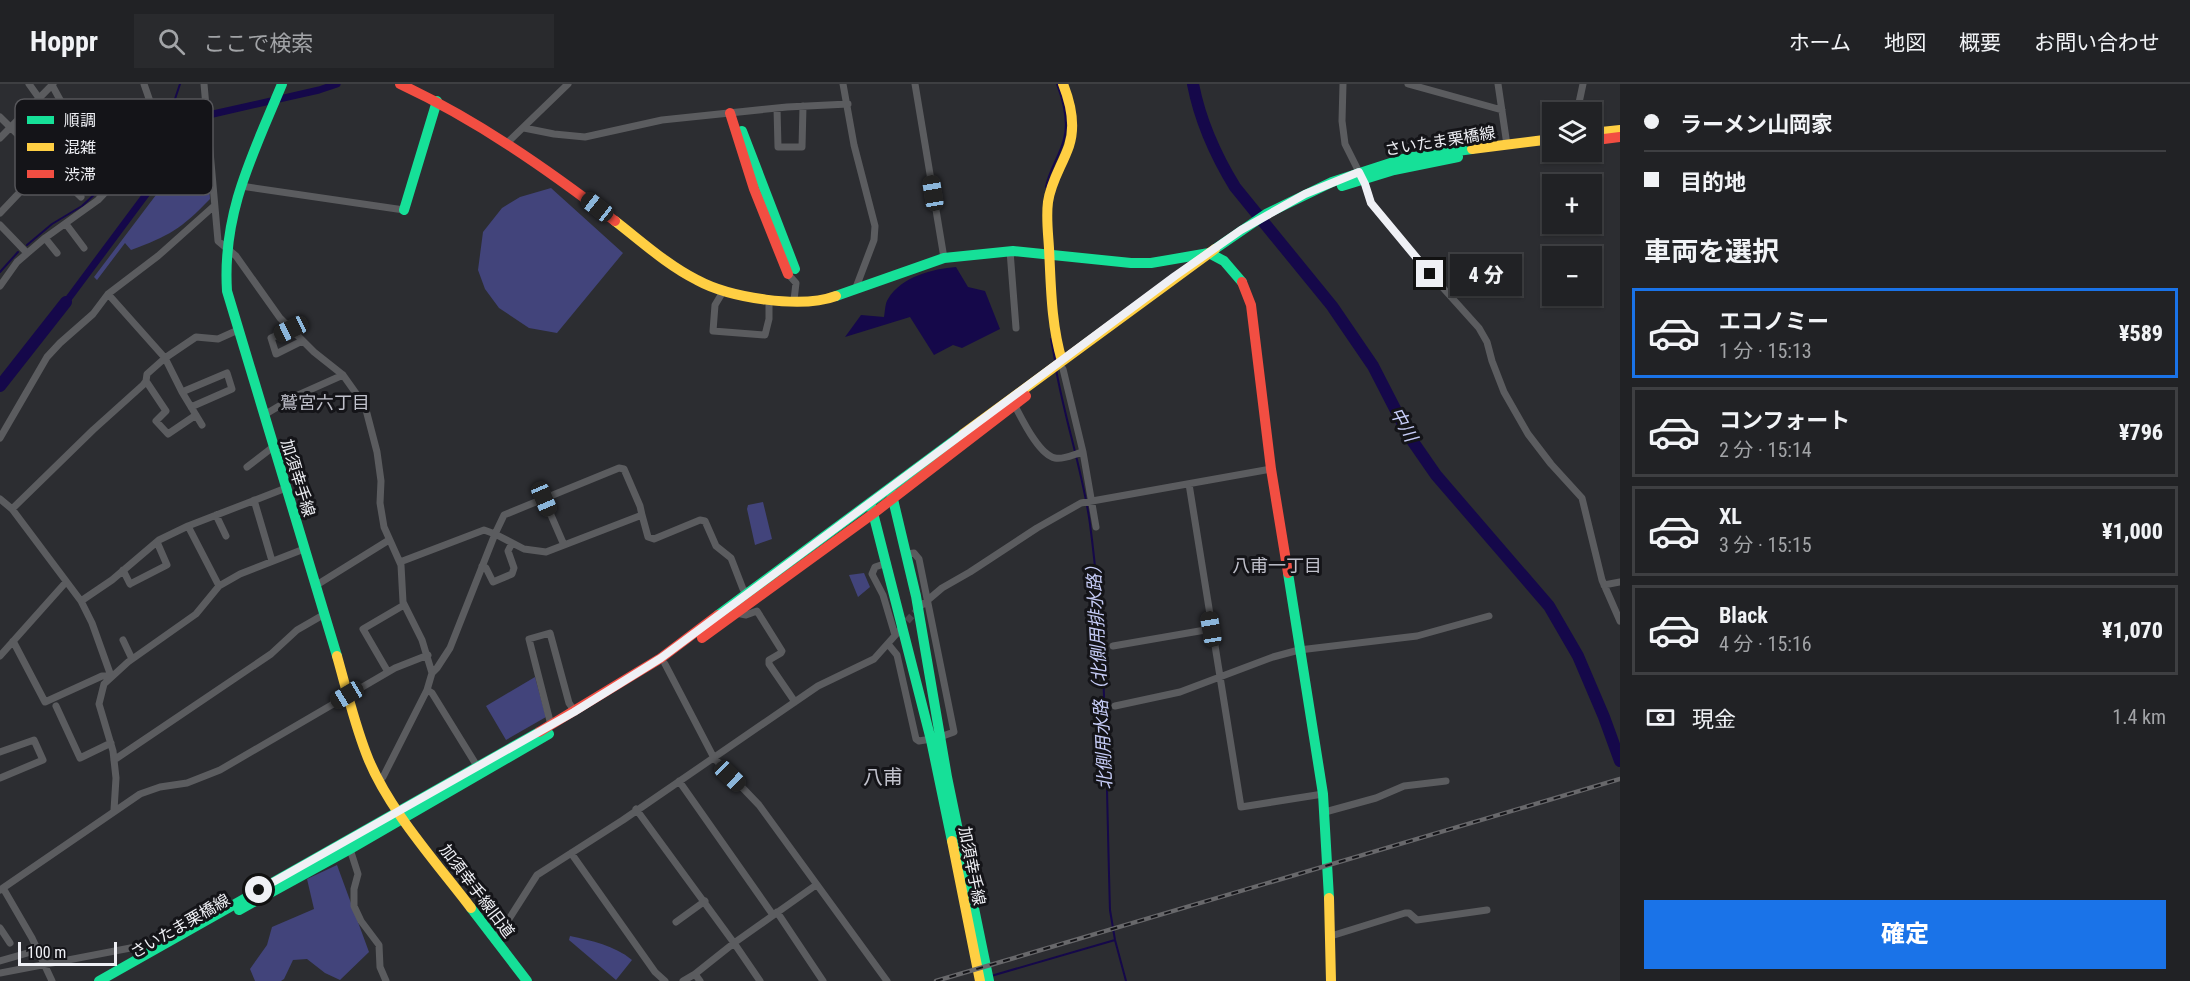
<!DOCTYPE html>
<html lang="ja">
<head>
<meta charset="utf-8">
<style>
  body { margin:0; font-family:"Roboto Condensed","Noto Sans JP",sans-serif; background:#292a2d; color:#f1f3f6; height:100vh; display:flex; flex-direction:column; font-size:22px; white-space:nowrap }
  * { box-sizing:border-box; margin:0 }
  p { font-size:20px; color:#a2a4a7 }
  .icon { flex:none; width:33px; height:33px; fill:none; stroke:currentColor; stroke-width:2; stroke-linecap:round; stroke-linejoin:round }
  .map { position:relative; flex:1; overflow:hidden }
  .side { display:flex; flex-direction:column; background:#212225; width:570px }
  .side>* { flex:none }
  .top-card { display:grid; align-content:center; height:132px; padding:0 24px; background:#212225 }
  .controls { position:absolute; left:1542px; top:18px; display:grid; gap:12px }
  .controls a { display:grid; place-items:center; width:60px; height:60px; border-radius:0px; background:#212225; box-shadow:0 2px 4px #0004,0 0 0 2px #3e3f42; font-size:30px }
  .scale { position:absolute; left:18px; bottom:15px; width:99px; box-sizing:border-box; padding-left:6px; border:3px solid #eff0f5; border-top:0; font-size:16px; line-height:21px; white-space:nowrap; color:#eff0f5; -webkit-text-stroke:4px #141418; paint-order:stroke }
  .end { position:absolute; width:27px; height:27px; margin:-14px; border:8px solid #eff0f5; background:#111; box-shadow:0 0 0 3px #111 }
  .from { border-radius:50% }
  .bubble { position:absolute; height:42px; border-radius:0px; background:#212225; box-shadow:0 2px 4px #0004,0 0 0 2px #3e3f42; font-size:20px; font-weight:800; line-height:42px; text-align:center }
  .car { position:absolute; width:18px; height:36px; margin:-18px -9px; border-radius:8px; box-shadow:0 0 4px 2px #0007; background:linear-gradient(#222 24%,#8ab4d8 0 40%,#222 0 76%,#8ab4d8 0 86%,#222 0) }
  .top-card b { display:flex; align-items:center; gap:21px; height:57px; font-size:22px }
  .top-card b+b { border-top:2px solid #3e3f42 }
  .top-card i { width:15px; height:15px; background:#f1f3f6 }
  ul { padding:0; list-style:none }
  li { display:flex; align-items:center; gap:18px; height:90px; margin:0 12px 9px; padding:0 12px; border:3px solid #3e3f42; border-radius:0px }
  li div { flex:1 }
  li b { display:block; font-size:22px }
  li em { font-style:normal; font-weight:800 }
  li.active { border-color:#1a73e8 }
  li>.icon { width:54px; height:54px; stroke-width:1.5 }
  h2 { padding:0 24px; font-size:27px; line-height:72px }
  .pay { display:flex; align-items:center; gap:15px; height:66px; padding:0 24px; font-size:22px }
  .pay p { margin-inline-start:auto }
  .primary-button { display:flex; gap:12px; margin-top:auto; padding:12px 24px }
  .primary-button a { flex:1; height:69px; border-radius:0px; background:#1a73e8; color:#fff; font-size:24px; font-weight:800; line-height:69px; text-align:center }
  header { display:flex; align-items:center; gap:36px; box-sizing:border-box; height:84px; padding:0 30px; background:#212225; border-bottom:2px solid #3e3f42 }
  header strong { font-size:28px }
  nav { display:flex; gap:33px; margin-inline-start:auto; font-size:21px }
  .search { width:420px; height:54px; background:#292a2d; display:flex; align-items:center; gap:15px; box-sizing:border-box; padding:0 21px; border-radius:0px; color:#a2a4a7; font-size:22px }
  main { display:flex; flex:1; min-height:0 }
  .map>svg:first-child { display:block }
  .green { fill:#42447b }
  .water { fill:#15084a }
  .lines { fill:none; stroke-linecap:round; stroke-linejoin:round }
  .stream { stroke:#15084a; stroke-width:2 }
  .canal { stroke:#15084a; stroke-width:7 }
  .river { stroke:#15084a; stroke-width:12 }
  .street-tunnel { stroke:#494a4e; stroke-width:7; stroke-dasharray:7 3.5; stroke-linecap:butt }
  .street { stroke:#5b5c5f; stroke-width:7 }
  .fast { stroke:#16e098; stroke-width:10 }
  .slow { stroke:#ffcf43; stroke-width:10 }
  .jam { stroke:#f24e42; stroke-width:10 }
  .rail-casing { stroke:#68686b; stroke-width:4.5 }
  .rail { stroke:#141418; stroke-width:2; stroke-dasharray:7; stroke-linecap:butt }
  .route { stroke:#eff0f5; stroke-width:8 }
  .labels { text-anchor:middle; dominant-baseline:central; stroke-width:6; stroke-linejoin:round; paint-order:stroke }
  .street-label { font-size:16px; fill:#eff0f5; stroke:#141418 }
  .neighbourhood-label { font-size:18px; fill:#c0c1cb; stroke:#141418 }
  .water-label { font-size:18px; font-style:italic; fill:#c7cdf8; stroke:#141418 }
  .quarter-label { font-size:20px; fill:#c0c1cb; stroke:#141418 }
  .key { fill:#141418; stroke:#56565a; stroke-width:1.5 }
  .key-label { font-size:16px; fill:#eff0f5 }
</style>
</head>
<body>
<header>
<strong>Hoppr</strong>
<div class="search"><svg class="icon" aria-label="search" viewBox="0 0 24 24"><circle cx="10" cy="10" r="6"/><path d="M15 15l6 6"/></svg>ここで検索</div>
<nav><a>ホーム</a><a>地図</a><a>概要</a><a>お問い合わせ</a></nav>
</header>
<main>
<div class="map">
<svg width="1620" height="897" viewBox="0 0 1620 897">
  <rect width="100%" height="100%" fill="#2c2d31"/>
  <path class="green" d="M199 54 200 56 170 97 187 101 183 92 185 89 208 87 210 115C181 145 169 152 131 166L125 159 97 196 94 193Z
    M551 104 623 169 557 249 529 244 499 224 485 205 478 186 483 148 502 124 520 113Z
    M763 418 772 455 755 461 747 425 748 421Z
    M864 489 870 503 858 513 849 491Z
    M535 593 546 633 506 656 486 622Z
    M337 781 369 868 340 896 325 889 307 875 293 876 284 895 281 897H255L250 885 267 861 272 843 314 825 307 795Z
    M570 852C592 857 614 861 632 876L616 896 569 856Z"/>
  <path class="water" d="M956 183 968 203 985 207 1000 245 962 264 953 261 934 271 910 233 845 253 861 231 884 233C885 228 885 219 888 215 902 192 933 185 956 183Z"/>
  <g class="lines">
    <path class="stream" d="M166 33 175 15 180 0
      M133 70 159 41
      M1046 103C1049 86 1060 72 1064 55 1069 38 1063 16 1057 0
      M27 161 52 140 82 122 110 96 126 78
      M0 188 18 168
      M1051 255 1055 276
      M1056 285C1065 337 1083 388 1090 440 1107 568 1106 698 1110 826L1115 856 1126 897
      M991 892 1115 856"/>
    <path class="canal" d="M66 218 200 38 213 30 319 6 337 0"/>
    <path class="river" d="M1193 0C1200 36 1216 72 1235 103L1332 222 1373 282 1409 352 1436 391 1549 522 1578 572 1604 633 1620 677
      M0 302 66 218"/>
    <path class="street-tunnel" d="M900 545 919 524"/>
    <path class="street" d="M29 0 39 14
      M144 0 153 26 168 42 184 36 206 23
      M204 0 218 157 236 172 280 234 314 268 343 291 365 322 377 368 381 397 380 419 384 443 401 481 403 518 422 556 432 589 427 606 383 693 379 696
      M843 0 854 61 875 142 874 156 855 206
      M915 0 944 174
      M1343 0 1342 37 1345 60 1365 100 1371 119 1417 175 1479 244 1487 258 1492 277 1504 308 1528 350 1551 380 1582 414 1602 496 1620 537
      M1408 0 1502 26
      M1498 0 1507 61
      M777 24 778 63H802L803 22
      M1577 28 1583 0
      M0 33 81 113
      M74 42 86 36 88 40 101 35 118 77
      M524 44 554 50 585 53 662 36 787 23 848 20
      M0 54 53 0
      M507 59 568 0
      M241 102 404 126
      M72 104 93 84 103 92H105L125 70 134 79
      M0 129 75 50 76 45 52 1
      M66 140 84 164
      M0 141 27 169
      M45 154 57 169
      M1010 167 1016 244
      M788 190 796 199 794 216
      M0 202 17 178 45 154 98 116 168 42
      M724 206 715 221 713 247 765 251 769 235V215
      M108 210 165 274 182 308 202 341
      M291 245 271 254 276 270 302 257
      M1063 285 1083 368 1096 443
      M146 297 166 327 156 337 168 350 196 331
      M182 308 227 289 232 305 191 323
      M1015 322C1022 335 1039 371 1055 374 1064 376 1074 370 1083 368
      M264 331 296 312 343 291
      M0 354 47 273 60 259 93 230 108 210 158 172 214 122
      M247 383 273 363
      M1189 400 1241 723 1323 710
      M0 415 12 425 81 517 92 539 111 592
      M544 415 564 461
      M254 416 272 477
      M12 425 93 346 143 301 146 297 147 290 165 274 196 253 218 255 238 246
      M216 431 226 452
      M642 431 640 422 624 385 619 384 504 431 495 450 524 465 546 468 642 431 648 453 654 455 700 436 705 437 716 462 731 474 743 505 748 510
      M188 442 219 502
      M907 470 914 469 919 475 954 648 940 653
      M400 478 484 446 495 450 450 564 437 584 432 589
      M887 479 875 483 872 490 883 511 895 551
      M482 482 486 484 493 498 512 490 514 484 508 467 512 459
      M123 486 130 500 167 481 157 458
      M1604 501 1620 498
      M315 502 389 456
      M81 517 112 496 159 456 188 442 286 404
      M922 521 942 504 970 488 1037 444 1081 419 1271 385
      M736 529 746 531 757 527 782 567 781 569 769 576V580L795 618
      M123 556 132 575
      M13 557 45 618 102 592H111
      M888 560 897 571 916 655 919 657 931 655
      M1113 562 1211 545
      M0 572 66 498
      M665 580 714 674 759 721 887 897
      M388 588 363 545 404 521
      M427 606 432 609 477 682
      M56 622 80 674 111 659
      M1115 622 1180 608 1273 573 1299 566 1417 552 1489 532
      M551 641 529 555 550 549 569 619 575 628
      M0 668 34 656 43 676 0 694
      M114 676 271 570 297 546 323 531
      M679 697 773 831
      M636 725 734 859 816 801
      M114 726 116 694 113 667 99 620 104 600 128 578 196 530 219 502 240 490 304 465
      M1325 728 1376 714 1404 702 1446 697
      M350 765 358 790 354 805V822L361 837 379 861 380 883 386 897
      M571 769 655 888 665 897
      M3 804 32 854 52 897
      M0 806 140 710 160 703 187 699 220 686 395 584 428 571
      M777 828 823 897
      M676 838 705 817
      M0 844 10 859
      M1331 852 1405 829H1409L1417 836 1487 826
      M495 857 537 791 623 736 818 602 874 575 899 547
      M0 877 38 866
      M0 889 146 861 158 863
      M683 897 695 890
      M700 897 695 890 734 859 760 897"/>
    <path class="fast" d="M282 0C253 70 222 129 227 207L337 572
      M742 47 795 185
      M1342 102 1394 86 1458 73
      M404 126 437 17
      M1215 165 1266 130 1332 98 1406 74 1472 65
      M836 212 944 174 1013 167 1131 179H1151L1209 169 1224 177 1242 198
      M891 407 916 512 947 693 989 897
      M871 421 931 656 952 757
      M1288 489 1323 710 1329 814
      M718 531 963 350
      M471 824 527 897
      M239 826 350 765 549 650
      M99 897 539 648"/>
    <path class="slow" d="M1592 49 1620 46
      M1472 65 1552 55
      M615 137C641 157 667 181 697 196 730 214 801 225 836 212
      M1062 277C1051 240 1051 202 1049 164 1048 148 1046 133 1048 118 1051 97 1062 82 1069 62 1076 41 1071 20 1063 0
      M963 350 1215 165
      M337 572C346 604 354 638 366 669 386 723 436 778 471 824
      M952 757 980 897
      M1329 814 1331 897"/>
    <path class="jam" d="M400 0C477 36 547 85 615 137
      M730 29 754 105 788 190
      M1596 56 1620 53
      M1242 198 1251 221 1271 385 1288 489
      M702 554 874 429 1026 312
      M539 648 661 574 718 531"/>
    <defs>
      <path id="rail" d="M936 897 1620 695"/>
    </defs>
    <use href="#rail" class="rail-casing"/>
    <use href="#rail" class="rail"/>
  </g>
  <g class="lines">
    <path class="route" d="M259 806 574 628 661 574 1175 192 1241 146 1305 110 1359 88 1365 100 1371 119 1430 190"/>
  </g>
  <g class="labels">
    <g class="street-label">
      <text transform="translate(1440 57) rotate(-9)">さいたま栗橋線</text>
      <text transform="translate(298 394) rotate(73)">加須幸手線</text>
      <text transform="translate(972 782) rotate(79)">加須幸手線</text>
      <text transform="translate(477 807) rotate(53)">加須幸手線旧道</text>
      <text transform="translate(180 842) rotate(-30)">さいたま栗橋線</text>
    </g>
    <g class="neighbourhood-label">
      <text x="325" y="318">鷲宮六丁目</text>
      <text x="1277" y="481">八甫一丁目</text>
    </g>
    <g class="water-label">
      <text transform="translate(1404 340) rotate(61)">中川</text>
      <text transform="translate(1099 589) rotate(-93)">北側用水路（北側用排水路）</text>
    </g>
    <g class="quarter-label">
      <text x="883" y="693">八甫</text>
    </g>
  </g>
  <rect x="15" y="15" width="198" height="96" rx="9" class="key"/>
  <rect x="27" y="32" width="27" height="8" fill="#16e098"/>
  <rect x="27" y="59" width="27" height="8" fill="#ffcf43"/>
  <rect x="27" y="86" width="27" height="8" fill="#f24e42"/>
  <g class="key-label">
    <text x="64" y="42">順調</text>
    <text x="64" y="69">混雑</text>
    <text x="64" y="96">渋滞</text>
  </g>
</svg>
<div class="controls">
<a><svg class="icon" aria-label="layers" viewBox="0 0 24 24"><path d="M12 4l9 5-9 5-9-5zM3 14l9 5 9-5"/></svg></a>
<a>+</a>
<a>−</a>
</div>
<div class="scale">100 m</div>
<i class="end from" style="left:259px;top:806px"></i>
<i class="end" style="left:1430px;top:190px"></i>
<div class="bubble" style="left:1450px;top:170px;width:72px">4 分</div>
<i class="car" style="left:933px;top:109px;rotate:351deg"></i>
<i class="car" style="left:597px;top:123px;rotate:308deg"></i>
<i class="car" style="left:291px;top:245px;rotate:245deg"></i>
<i class="car" style="left:544px;top:415px;rotate:157deg"></i>
<i class="car" style="left:1211px;top:545px;rotate:351deg"></i>
<i class="car" style="left:347px;top:611px;rotate:239deg"></i>
<i class="car" style="left:730px;top:692px;rotate:134deg"></i>
</div>
<section class="side">
<div class="top-card">
<b><i class="from"></i>ラーメン山岡家</b>
<b><i></i>目的地</b>
</div>
<h2>車両を選択</h2>
<ul>
<li class="active"><svg class="icon" aria-label="car" viewBox="0 0 24 24"><path d="M5 17H2v-5l4-1 3-4h7l3 4 3 1v5h-3M9 17h6M6 11h13"/><circle cx="7" cy="17" r="2"/><circle cx="17" cy="17" r="2"/></svg><div><b>エコノミー</b><p>1 分 · 15:13</p></div><em>¥589</em></li>
<li><svg class="icon" aria-label="car" viewBox="0 0 24 24"><path d="M5 17H2v-5l4-1 3-4h7l3 4 3 1v5h-3M9 17h6M6 11h13"/><circle cx="7" cy="17" r="2"/><circle cx="17" cy="17" r="2"/></svg><div><b>コンフォート</b><p>2 分 · 15:14</p></div><em>¥796</em></li>
<li><svg class="icon" aria-label="car" viewBox="0 0 24 24"><path d="M5 17H2v-5l4-1 3-4h7l3 4 3 1v5h-3M9 17h6M6 11h13"/><circle cx="7" cy="17" r="2"/><circle cx="17" cy="17" r="2"/></svg><div><b>XL</b><p>3 分 · 15:15</p></div><em>¥1,000</em></li>
<li><svg class="icon" aria-label="car" viewBox="0 0 24 24"><path d="M5 17H2v-5l4-1 3-4h7l3 4 3 1v5h-3M9 17h6M6 11h13"/><circle cx="7" cy="17" r="2"/><circle cx="17" cy="17" r="2"/></svg><div><b>Black</b><p>4 分 · 15:16</p></div><em>¥1,070</em></li>
</ul>
<div class="pay"><svg class="icon" aria-label="cash" viewBox="0 0 24 24"><path d="M3 7h18v10H3z"/><circle cx="12" cy="12" r="2"/></svg>現金<p>1.4 km</p></div>
<div class="primary-button"><a>確定</a></div>
</section>
</main>
</body>
</html>
